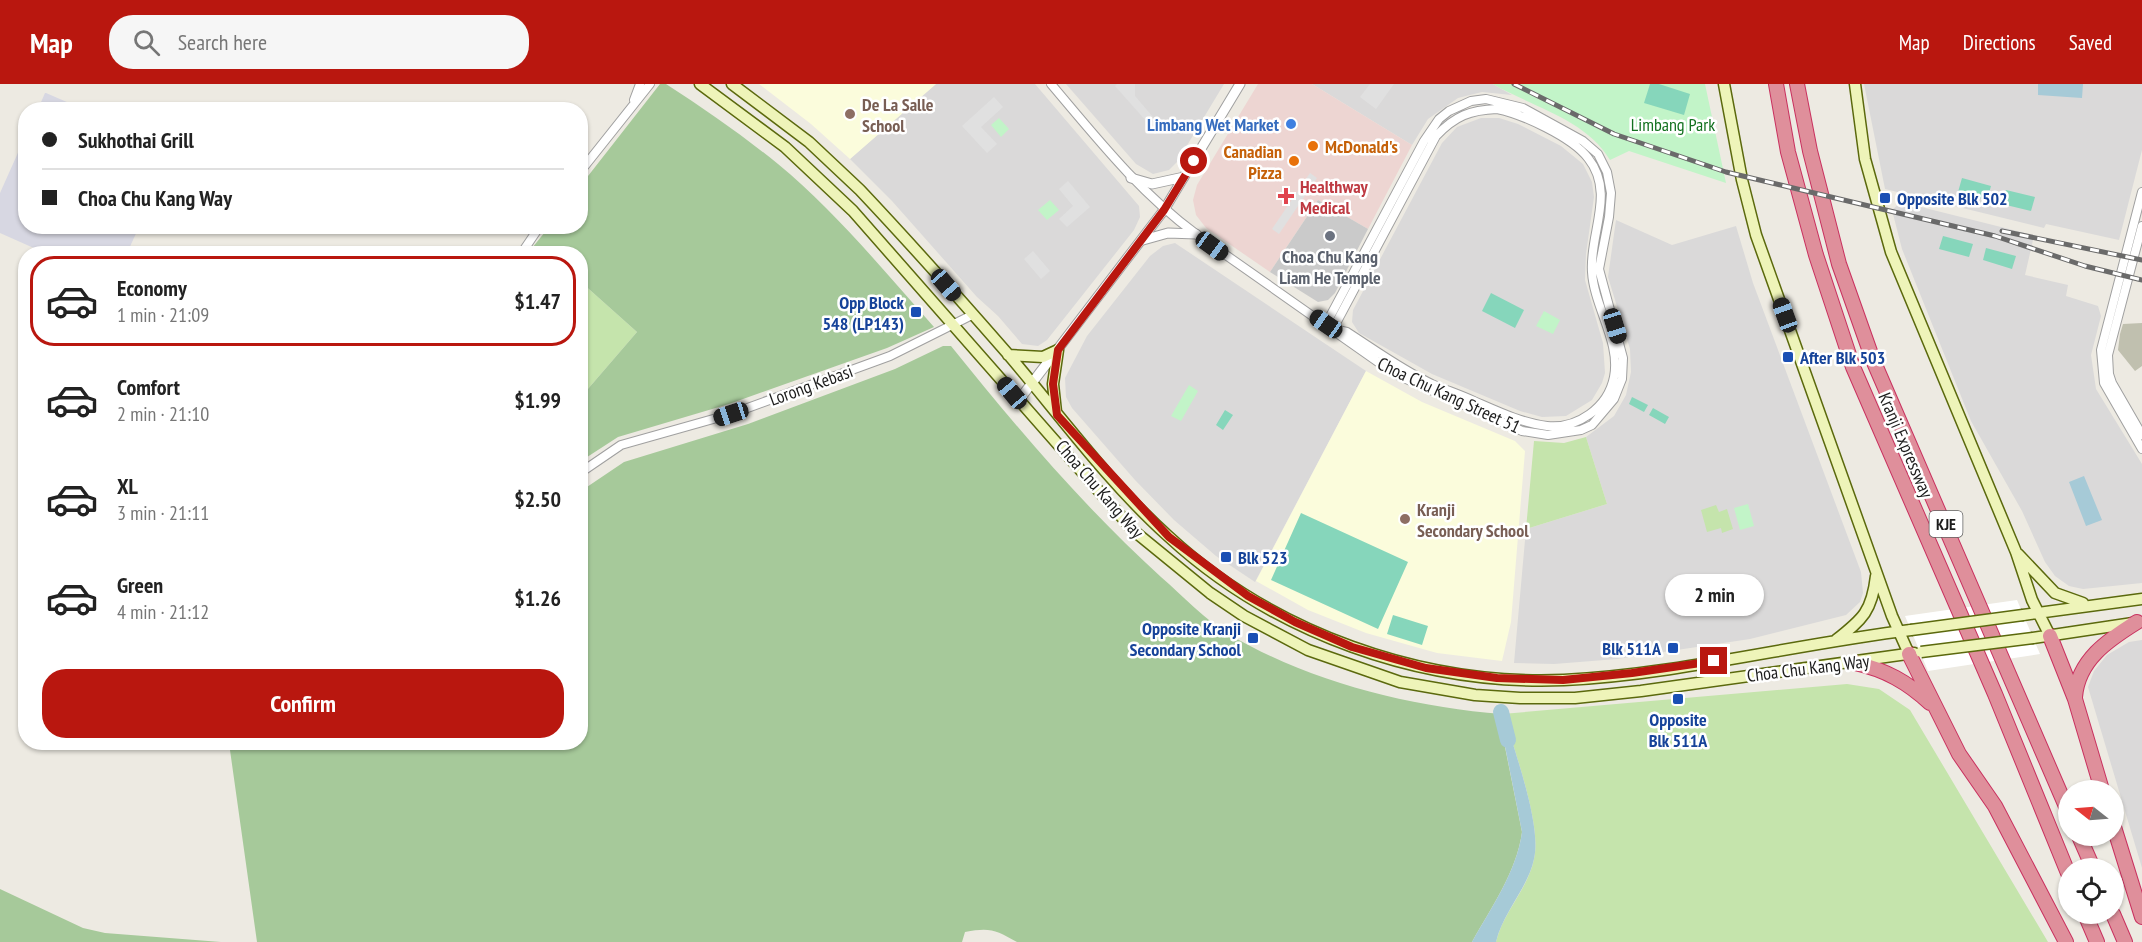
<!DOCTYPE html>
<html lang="en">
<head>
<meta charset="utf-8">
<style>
  body { margin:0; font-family:"PT Sans Narrow",sans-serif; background:#f6f6f6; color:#222; height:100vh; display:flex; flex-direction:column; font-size:22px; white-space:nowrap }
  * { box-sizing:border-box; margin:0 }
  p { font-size:20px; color:#767676 }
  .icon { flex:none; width:33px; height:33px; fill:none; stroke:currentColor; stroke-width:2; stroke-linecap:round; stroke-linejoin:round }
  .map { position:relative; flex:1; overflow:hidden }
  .details { position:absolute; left:18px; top:162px; width:570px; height:504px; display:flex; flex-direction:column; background:#fff; border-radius:24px; box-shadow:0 2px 4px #0004 }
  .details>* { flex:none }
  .hud { position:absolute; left:18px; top:18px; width:570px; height:132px; border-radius:24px; box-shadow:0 2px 4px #0004; display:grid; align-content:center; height:132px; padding:0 24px; background:#fff }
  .needle { width:39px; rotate:287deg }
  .buttons { position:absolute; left:2058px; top:696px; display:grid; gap:12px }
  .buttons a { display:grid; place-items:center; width:66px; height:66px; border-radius:50%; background:#fff; box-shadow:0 2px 4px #0004; font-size:30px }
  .end { position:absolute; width:27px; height:27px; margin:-14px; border:8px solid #b9170f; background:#fff; box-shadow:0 0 0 3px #fff }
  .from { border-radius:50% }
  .bubble { position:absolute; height:42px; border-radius:21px; background:#fff; box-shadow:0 2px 4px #0004; font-size:20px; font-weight:800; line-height:42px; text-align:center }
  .car { position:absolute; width:18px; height:36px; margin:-18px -9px; border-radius:8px; box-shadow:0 0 4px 2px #0007; background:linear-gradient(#222 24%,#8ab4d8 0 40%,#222 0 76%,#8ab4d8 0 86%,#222 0) }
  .hud b { display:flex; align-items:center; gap:21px; height:57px; font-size:22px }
  .hud b+b { border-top:2px solid #e0e0e0 }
  .hud i { width:15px; height:15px; background:#222 }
  ul { padding:10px 0 0; list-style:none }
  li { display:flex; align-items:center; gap:18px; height:90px; margin:0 12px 9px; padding:0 12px; border:3px solid transparent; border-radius:24px }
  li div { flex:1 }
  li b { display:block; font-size:22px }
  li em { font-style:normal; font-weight:800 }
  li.active { border-color:#b9170f }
  li>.icon { width:54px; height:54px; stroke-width:1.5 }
  .button { display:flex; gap:12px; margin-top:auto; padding:12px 24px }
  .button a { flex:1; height:69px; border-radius:24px; background:#b9170f; color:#fff; font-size:24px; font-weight:800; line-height:69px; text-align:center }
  header { display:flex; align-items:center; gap:36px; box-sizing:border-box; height:84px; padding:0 30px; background:#b9170f; color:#fff }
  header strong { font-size:28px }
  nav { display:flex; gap:33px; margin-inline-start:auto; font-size:21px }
  .search { width:420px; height:54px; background:#f6f6f6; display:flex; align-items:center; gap:15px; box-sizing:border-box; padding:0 21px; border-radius:24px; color:#767676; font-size:22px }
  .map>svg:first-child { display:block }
  .residential { fill:#dad9d9 }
  .commercial { fill:#edd5d2 }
  .education { fill:#fbfcdc }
  .religious { fill:#cacaca }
  .construction { fill:#c0c0af }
  .grass { fill:#c5e4ac }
  .forest { fill:#a6c99a }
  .park { fill:#c2f4c8 }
  .pitch { fill:#86d6bb }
  .parking { fill:#e0e0e0 }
  .plaza { fill:#d7d7e2 }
  .water { fill:#a6cad7 }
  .pier { fill:#fff }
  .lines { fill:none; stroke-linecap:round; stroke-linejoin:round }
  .river { stroke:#a6cad7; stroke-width:16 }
  .minor-casing { stroke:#a0a0a0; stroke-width:10 }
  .tertiary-casing { stroke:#a0a0a0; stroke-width:11 }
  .secondary-casing { stroke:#5b690d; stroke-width:13 }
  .motorway-casing { stroke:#c9315f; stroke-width:16 }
  .minor { stroke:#fff; stroke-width:8 }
  .tertiary { stroke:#fff; stroke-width:9 }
  .secondary { stroke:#eef4b9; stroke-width:10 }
  .motorway { stroke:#df8f9b; stroke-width:14 }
  .rail-casing { stroke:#6a6a6a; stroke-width:5 }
  .rail { stroke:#fff; stroke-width:3; stroke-dasharray:9; stroke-linecap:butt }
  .secondary-bridge-casing { stroke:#5b690d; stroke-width:13; stroke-linecap:butt }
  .secondary-bridge { stroke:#eef4b9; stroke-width:10 }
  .route { stroke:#b9170f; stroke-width:8 }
  .education-dot { fill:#8d6e63; stroke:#fff; stroke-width:2 }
  .shop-dot { fill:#3f7fe0; stroke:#fff; stroke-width:2 }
  .food-dot { fill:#e8710a; stroke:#fff; stroke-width:2 }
  .health-dot { fill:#e0444e; stroke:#fff; stroke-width:2 }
  .transit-dot { fill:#1a4fb4; stroke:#fff; stroke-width:2 }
  .worship-dot { fill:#6b7280; stroke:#fff; stroke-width:2 }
  .labels { text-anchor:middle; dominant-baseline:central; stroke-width:5; stroke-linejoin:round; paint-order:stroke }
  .shield { fill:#fff; stroke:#606060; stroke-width:1.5 }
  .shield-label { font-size:16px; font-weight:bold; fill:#1c1c1c }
  .education-label { font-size:18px; font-weight:bold; fill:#785e54; stroke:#fff; text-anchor:start }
  .shop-label { font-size:18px; font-weight:bold; fill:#366cbe; stroke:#fff; text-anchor:end }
  .park-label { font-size:18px; fill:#13711f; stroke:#fff }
  .food-label { font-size:18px; font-weight:bold; fill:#c56008; stroke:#fff; text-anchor:start }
  .health-label { font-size:18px; font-weight:bold; fill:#be3a42; stroke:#fff; text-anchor:start }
  .transit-label { font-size:18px; font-weight:bold; fill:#164399; stroke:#fff; text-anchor:start }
  .worship-label { font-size:18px; font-weight:bold; fill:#5b616d; stroke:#fff }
  .street-label { font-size:18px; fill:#1c1c1c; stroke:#fff }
</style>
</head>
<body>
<header>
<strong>Map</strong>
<div class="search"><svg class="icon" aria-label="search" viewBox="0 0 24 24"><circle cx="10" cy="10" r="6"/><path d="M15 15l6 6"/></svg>Search here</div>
<nav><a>Map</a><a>Directions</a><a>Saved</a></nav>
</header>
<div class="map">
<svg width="2142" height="858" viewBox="0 0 2142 858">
  <rect width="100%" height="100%" fill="#edeae2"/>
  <path class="residential" d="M936 0H1035L1139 122 1140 133 1134 146 1047 256 1038 262 1022 260 998 232 977 213 892 117 850 75Z
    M1066 0H1224L1177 78 1169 86 1153 90 1136 80Z
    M1312 0H1493L1512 11 1482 8 1458 14 1428 35 1412 61Z
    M1864 0H2142V66L2119 156 2046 140 2044 144 1885 105Z
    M1481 34H1499L1518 40 1561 62 1583 80 1592 98 1594 113 1586 170 1585 196 1603 259 1605 289 1602 299 1592 316 1566 332 1542 333 1520 327 1432 290 1359 249 1352 238 1353 226 1442 59 1457 43Z
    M1901 118 2029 150 2033 156 2025 191 2068 201 2066 212 2098 222 2101 232 2091 271 2096 305 2142 380V499L2083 505 2069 502 2055 492 2045 478 2022 427 1971 337 1902 165 1892 126Z
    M1616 136 1672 161 1736 142 1753 199 1861 488 1863 509 1860 518 1846 531 1750 555 1617 575 1554 580 1514 579 1526 445 1607 420 1586 353 1614 332 1626 311 1631 288 1630 265 1608 193Z
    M1175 159 1366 287 1255 498 1216 472 1174 436 1135 396 1072 324 1066 313 1065 294 1087 252 1150 172 1163 162Z
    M2142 556V784L2088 603 2094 587 2107 571 2129 558Z"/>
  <path class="commercial" d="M1258 0H1312L1412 61 1368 145 1318 116 1270 188 1206 144 1196 131 1193 116 1197 101Z"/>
  <path class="education" d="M759 0H936L850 75 811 40Z
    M1366 287 1422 318 1515 357 1525 367 1511 538 1502 577 1437 569 1366 549 1308 526 1256 497Z"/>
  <path class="religious" d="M1318 116 1368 145 1335 209 1328 216 1318 218 1270 188Z"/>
  <path class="construction" d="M2142 239V282L2135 287 2118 266 2120 250 2123 240Z"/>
  <path class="grass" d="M581 198 637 248 581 313Z
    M1586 353 1607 420 1526 445 1534 357 1564 359Z
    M1716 421 1719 428 1727 425 1733 445 1722 449 1721 444 1707 448 1701 426Z
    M1847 600 1879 605 1910 626 2048 858H1496C1503 828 1528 805 1534 775 1542 742 1515 670 1506 636H1504L1502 630Z"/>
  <path class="forest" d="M660 0H666C705 25 742 51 778 80 836 128 884 187 934 243L887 264 729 320 618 353 581 377V313L637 248 581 198 580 170 528 169 549 143 580 142 581 101Z
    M943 262H951C1017 344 1083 422 1161 493 1183 512 1205 536 1230 551 1311 598 1410 623 1502 630L1504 636 1500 638 1522 748C1517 787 1491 824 1472 858H1017C996 846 990 843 965 848L962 858H257L229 659 580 658 581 407 624 378 748 340 895 285Z
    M0 805 83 844 105 849 221 858H0Z"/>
  <path class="park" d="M1493 0H1705L1726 99 1629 67 1610 76C1586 35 1532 23 1493 0Z
    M999 34 1009 45 1001 53 991 41Z
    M1050 116 1059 126 1047 136 1038 126Z
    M1544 227 1560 236 1553 250 1536 242Z
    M1189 301 1198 307 1181 337 1171 332Z
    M1748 420 1754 442 1740 446 1734 424Z"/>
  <path class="pitch" d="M1650 0H1659L1690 10 1684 31 1644 19Z
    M1962 94 1991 102 1987 116 1958 108Z
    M2006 106 2035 113 2031 127 2002 120Z
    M1943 152 1973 160 1969 173 1939 165Z
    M1986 164 2016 172 2012 185 1983 176Z
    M1491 209 1524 226 1515 244 1482 227Z
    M1632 313 1648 321 1644 328 1629 320Z
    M1653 324 1669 333 1665 340 1649 331Z
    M1225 326 1233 331 1223 346 1216 341Z
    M1301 429 1408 478 1378 545 1271 496Z
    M1393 531 1428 542 1422 561 1387 550Z"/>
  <path class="parking" d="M1117 0H1135V12L1153 33 1147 38 1115 2Z
    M1370 0H1394L1376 25 1360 13Z
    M994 13 1003 23 981 43 997 60 987 69 962 42Z
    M1310 89 1317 94 1279 150 1272 145Z
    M1068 97 1090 123 1067 143 1059 135 1073 122 1059 105Z
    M1033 167 1050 187 1041 195 1024 175Z"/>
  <path class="plaza" d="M45 9H46L83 25H38Z
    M25 53 26 142 139 143 127 169H45L0 149V109Z"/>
  <path class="water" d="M2038 0H2083L2082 14 2038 11Z
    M2084 392 2102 436 2086 442 2069 398Z
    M1506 636C1515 670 1542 742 1534 775 1528 804 1503 828 1496 858H1472C1491 824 1517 787 1522 748L1500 637Z"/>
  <path class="pier" d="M2017 516 2040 570 1928 587 1905 532Z"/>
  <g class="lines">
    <path class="river" d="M1501 628 1508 656"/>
    <defs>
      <path id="minor" d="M1051 0C1096 53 1139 108 1196 150L1395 290 1522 347 1548 351 1581 346 1592 341 1614 315 1622 295 1623 274 1599 185 1609 133 1611 109 1607 88 1598 70 1583 57 1523 24 1486 15 1471 17 1449 27 1439 35 1424 57 1326 240
        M634 16 640 0
        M1497 25C1522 30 1572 53 1588 74 1616 109 1589 150 1592 188 1594 223 1621 258 1614 293 1608 324 1577 345 1547 342 1522 339 1497 327 1474 317 1461 311 1446 306 1432 300 1402 286 1375 266 1347 248L1333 245 1436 52C1455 32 1470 26 1497 25Z
        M580 88 650 0
        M2142 108 2101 266 2104 299 2142 365
        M2142 142 2108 271 2109 290 2112 299 2142 351
        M521 170 540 142
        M580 389 621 361 731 330 890 272 972 231"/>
      <path id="tertiary" d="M1131 94 1152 100 1184 93
        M1143 156 1168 149 1196 150
        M1019 316 1164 126 1240 0"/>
      <path id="secondary" d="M700 0 785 63 853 127 1134 447 1210 509 1244 532 1308 566 1400 598 1475 611 1520 614H1575L1641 607 1914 569
        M732 0 809 58 860 106C910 159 959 214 1007 269 1059 330 1108 398 1168 452 1273 549 1421 602 1564 596 1681 590 1795 560 1911 546
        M1724 0 1742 96 1756 151 1892 532 1909 570
        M1855 0 1865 75 1891 168 2016 468 2032 516 2050 552
        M1008 271 1043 273 1058 266
        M1056 328 1053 300 1058 266
        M2018 470 2055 509 2083 519
        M2023 531 2142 515
        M2033 554 2133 539
        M1836 556C1863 535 1872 527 1876 492"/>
      <path id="motorway" d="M1776 0 1788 68 1816 171 1853 283 1995 610 2068 789
        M1797 0 1810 67 1839 180 1873 276 2068 727
        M2050 552 2075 615 2102 706
        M1909 570 1959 670 1995 722 2066 858
        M1855 579C1886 586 1907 598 1930 619
        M2075 613C2078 576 2108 556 2137 538
        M2114 743 2142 833
        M2079 752 2093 784
        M2085 830 2097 858
        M2113 830 2125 858"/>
    </defs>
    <use href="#minor" class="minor-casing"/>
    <use href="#tertiary" class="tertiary-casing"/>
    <use href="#secondary" class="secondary-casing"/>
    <use href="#motorway" class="motorway-casing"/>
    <use href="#minor" class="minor"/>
    <use href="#tertiary" class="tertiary"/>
    <use href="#secondary" class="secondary"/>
    <use href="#motorway" class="motorway"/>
    <defs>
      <path id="rail" d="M1514 0 1614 50 1726 88 1995 152 2085 182 2142 196
        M2002 147 2142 176"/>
    </defs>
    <use href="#rail" class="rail-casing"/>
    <use href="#rail" class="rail"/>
    <defs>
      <path id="secondary-bridge" d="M1911 546 2023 531
        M1921 568 2033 554"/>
    </defs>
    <use href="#secondary-bridge" class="secondary-bridge-casing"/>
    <use href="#secondary-bridge" class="secondary-bridge"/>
  </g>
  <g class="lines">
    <path class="route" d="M1194 77 1164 126 1058 266 1053 300 1057 331 1169 453 1248 512 1295 538 1352 563 1426 584 1497 594 1563 596 1632 589 1714 577"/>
  </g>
  <g class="education-dot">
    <circle cx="850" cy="30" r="6"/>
    <circle cx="1405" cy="435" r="6"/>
  </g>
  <circle class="shop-dot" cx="1291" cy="40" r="6"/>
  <g class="food-dot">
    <circle cx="1313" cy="62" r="6"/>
    <circle cx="1294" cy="77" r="6"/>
  </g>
  <path class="health-dot" d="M1283 103h6v6h6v6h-6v6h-6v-6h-6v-6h6z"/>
  <g class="transit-dot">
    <rect x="1879" y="108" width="12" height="12" rx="3"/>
    <rect x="910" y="222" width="12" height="12" rx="3"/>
    <rect x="1782" y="267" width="12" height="12" rx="3"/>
    <rect x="1220" y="467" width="12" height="12" rx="3"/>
    <rect x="1247" y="548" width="12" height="12" rx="3"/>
    <rect x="1667" y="558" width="12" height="12" rx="3"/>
    <rect x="1672" y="609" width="12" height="12" rx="3"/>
  </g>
  <circle class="worship-dot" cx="1330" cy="152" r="6"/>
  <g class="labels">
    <rect class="shield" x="1929.5" y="427" width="33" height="26" rx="4.5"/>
    <g class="shield-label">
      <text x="1946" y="440">KJE</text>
    </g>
    <g class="education-label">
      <text x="862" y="20">De La Salle<tspan x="862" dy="21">School</tspan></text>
      <text x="1417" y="425">Kranji<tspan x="1417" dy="21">Secondary School</tspan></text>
    </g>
    <g class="shop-label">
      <text x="1279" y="40">Limbang Wet Market</text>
    </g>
    <g class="park-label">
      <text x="1673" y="40">Limbang Park</text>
    </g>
    <g class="food-label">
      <text x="1325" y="62">McDonald's</text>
      <text x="1282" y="67" text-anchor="end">Canadian<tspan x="1282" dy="21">Pizza</tspan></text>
    </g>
    <g class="health-label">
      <text x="1300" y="102">Healthway<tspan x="1300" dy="21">Medical</tspan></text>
    </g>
    <g class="transit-label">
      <text x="1897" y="114">Opposite Blk 502</text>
      <text x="904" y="218" text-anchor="end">Opp Block<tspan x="904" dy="21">548 (LP143)</tspan></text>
      <text x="1800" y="273">After Blk 503</text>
      <text x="1238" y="473">Blk 523</text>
      <text x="1241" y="544" text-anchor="end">Opposite Kranji<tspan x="1241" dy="21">Secondary School</tspan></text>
      <text x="1661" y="564" text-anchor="end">Blk 511A</text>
      <text x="1678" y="635" text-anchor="middle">Opposite<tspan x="1678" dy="21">Blk 511A</tspan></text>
    </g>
    <g class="worship-label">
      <text x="1330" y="172">Choa Chu Kang<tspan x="1330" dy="21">Liam He Temple</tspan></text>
    </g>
    <g class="street-label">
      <text transform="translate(811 301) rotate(-20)">Lorong Kebasi</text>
      <text transform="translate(1449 311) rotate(25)">Choa Chu Kang Street 51</text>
      <text transform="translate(1906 361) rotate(67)">Kranji Expressway</text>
      <text transform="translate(1100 405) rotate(49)">Choa Chu Kang Way</text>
      <text transform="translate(1808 584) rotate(-7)">Choa Chu Kang Way</text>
    </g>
  </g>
</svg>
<div class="buttons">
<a><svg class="needle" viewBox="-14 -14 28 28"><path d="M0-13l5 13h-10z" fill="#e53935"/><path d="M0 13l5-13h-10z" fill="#767676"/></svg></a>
<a><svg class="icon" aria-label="locate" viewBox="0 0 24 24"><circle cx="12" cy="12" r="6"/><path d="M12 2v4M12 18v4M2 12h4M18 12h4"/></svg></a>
</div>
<i class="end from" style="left:1194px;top:77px"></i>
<i class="end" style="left:1714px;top:577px"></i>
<div class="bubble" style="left:1665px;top:490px;width:99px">2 min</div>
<i class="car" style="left:1212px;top:162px;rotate:126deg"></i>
<i class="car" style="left:946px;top:201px;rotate:139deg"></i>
<i class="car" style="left:1785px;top:231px;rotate:340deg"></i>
<i class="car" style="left:1326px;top:240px;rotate:305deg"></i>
<i class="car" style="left:1615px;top:242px;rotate:163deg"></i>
<i class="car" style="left:1012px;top:309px;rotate:320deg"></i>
<i class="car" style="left:731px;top:330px;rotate:252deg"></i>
<div class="hud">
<b><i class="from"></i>Sukhothai Grill</b>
<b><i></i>Choa Chu Kang Way</b>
</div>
<section class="details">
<ul>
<li class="active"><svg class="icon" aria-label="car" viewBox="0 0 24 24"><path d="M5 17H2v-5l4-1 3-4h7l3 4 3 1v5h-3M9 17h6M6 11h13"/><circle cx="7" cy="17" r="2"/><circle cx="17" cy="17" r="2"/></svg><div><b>Economy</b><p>1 min · 21:09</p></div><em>$1.47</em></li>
<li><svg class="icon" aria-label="car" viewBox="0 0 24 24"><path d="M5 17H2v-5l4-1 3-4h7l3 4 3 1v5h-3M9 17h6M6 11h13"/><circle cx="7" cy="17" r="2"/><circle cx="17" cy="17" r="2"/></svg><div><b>Comfort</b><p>2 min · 21:10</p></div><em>$1.99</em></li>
<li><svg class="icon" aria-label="car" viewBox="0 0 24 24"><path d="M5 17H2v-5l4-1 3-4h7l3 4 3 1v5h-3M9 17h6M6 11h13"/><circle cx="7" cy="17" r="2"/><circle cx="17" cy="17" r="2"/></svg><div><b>XL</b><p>3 min · 21:11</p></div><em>$2.50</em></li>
<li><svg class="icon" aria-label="car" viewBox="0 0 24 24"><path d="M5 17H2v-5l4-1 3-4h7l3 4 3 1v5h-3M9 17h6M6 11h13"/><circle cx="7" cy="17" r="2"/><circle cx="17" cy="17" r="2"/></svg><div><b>Green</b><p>4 min · 21:12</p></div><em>$1.26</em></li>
</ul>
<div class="button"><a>Confirm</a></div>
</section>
</div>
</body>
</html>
